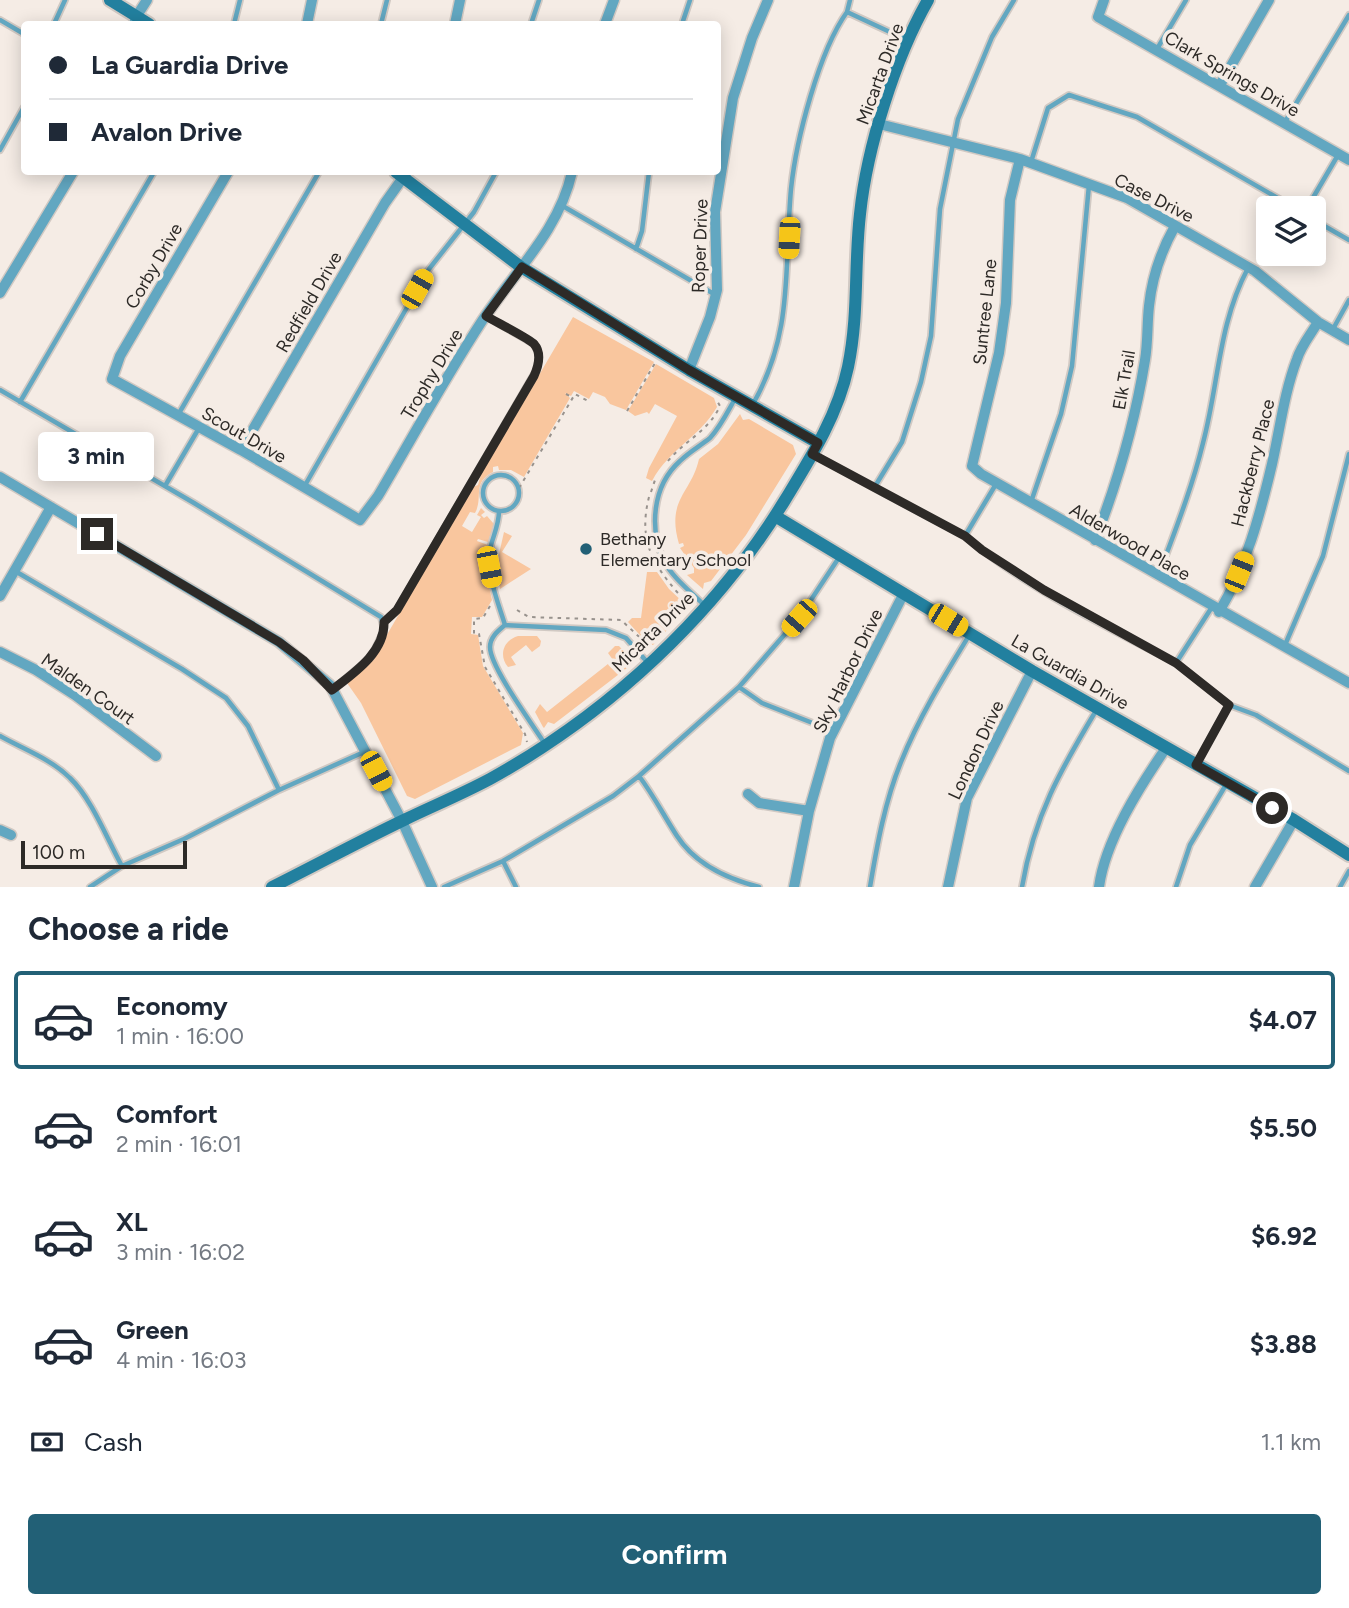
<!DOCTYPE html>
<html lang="en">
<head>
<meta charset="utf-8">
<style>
  body { margin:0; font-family:Figtree,sans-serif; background:#f6f6f7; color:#1f2937; height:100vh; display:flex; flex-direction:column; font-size:26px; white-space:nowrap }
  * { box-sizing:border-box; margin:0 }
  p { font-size:23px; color:#747a83 }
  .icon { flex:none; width:38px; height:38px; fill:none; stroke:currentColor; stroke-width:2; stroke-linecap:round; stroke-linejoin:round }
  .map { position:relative; height:887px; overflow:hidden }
  .sheet { display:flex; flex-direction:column; background:#fff; flex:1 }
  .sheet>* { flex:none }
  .guide { position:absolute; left:21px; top:21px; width:700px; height:154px; border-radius:7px; box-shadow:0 4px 18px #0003; display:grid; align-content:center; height:154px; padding:0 28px; background:#fff }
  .buttons { position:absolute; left:1256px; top:196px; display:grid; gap:14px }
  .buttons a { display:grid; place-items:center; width:70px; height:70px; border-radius:7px; background:#fff; box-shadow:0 4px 18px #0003; font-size:35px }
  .scale { position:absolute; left:21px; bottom:18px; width:166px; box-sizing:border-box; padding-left:7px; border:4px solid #2d2a27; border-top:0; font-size:19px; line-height:24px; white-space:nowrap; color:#2d2a27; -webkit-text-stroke:5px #f5ece5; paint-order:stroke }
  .end { position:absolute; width:32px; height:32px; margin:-16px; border:9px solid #2d2a27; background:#fff; box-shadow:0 0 0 4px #fff }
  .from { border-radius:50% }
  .bubble { position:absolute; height:49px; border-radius:7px; background:#fff; box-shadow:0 4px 18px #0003; font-size:23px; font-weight:700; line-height:49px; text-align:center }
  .car { position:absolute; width:21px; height:42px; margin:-21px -10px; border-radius:9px; box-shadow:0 0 5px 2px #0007; background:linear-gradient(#f5c518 24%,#345 0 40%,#f5c518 0 76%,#345 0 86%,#f5c518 0) }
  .guide b { display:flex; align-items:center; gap:24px; height:66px; font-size:26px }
  .guide b+b { border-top:2px solid #e0e1e3 }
  .guide i { width:18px; height:18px; background:#1f2937 }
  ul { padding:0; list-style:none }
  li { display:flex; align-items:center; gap:21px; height:98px; margin:0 14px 10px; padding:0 14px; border:4px solid transparent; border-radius:7px }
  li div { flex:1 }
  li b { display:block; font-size:26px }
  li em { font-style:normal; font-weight:700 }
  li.selected { border-color:#226076 }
  li>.icon { width:63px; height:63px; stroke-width:1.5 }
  h2 { padding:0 28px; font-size:32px; line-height:84px }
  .pay { display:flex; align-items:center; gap:18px; height:77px; padding:0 28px; font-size:26px }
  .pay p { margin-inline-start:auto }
  .primary-button { display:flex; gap:14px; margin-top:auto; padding:14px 28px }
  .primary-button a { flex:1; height:80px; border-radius:7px; background:#226076; color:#fff; font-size:28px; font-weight:700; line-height:80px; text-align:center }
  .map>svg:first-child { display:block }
  .green { fill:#f9c69e }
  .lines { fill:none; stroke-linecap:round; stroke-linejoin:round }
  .lane-casing { stroke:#d1c9c3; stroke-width:8 }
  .street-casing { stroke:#d1c9c3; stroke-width:13 }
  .secondary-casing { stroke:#d1c9c3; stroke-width:16 }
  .path { stroke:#98928d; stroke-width:2; stroke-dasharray:3.5 5; stroke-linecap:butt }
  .lane { stroke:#62a7c1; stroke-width:4.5 }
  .street { stroke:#62a7c1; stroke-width:10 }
  .secondary { stroke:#22809f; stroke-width:12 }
  .route { stroke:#2d2a27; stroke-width:9 }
  .poi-dot { fill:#226076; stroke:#f5ece5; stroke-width:2.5 }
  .labels { text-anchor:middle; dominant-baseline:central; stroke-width:7; stroke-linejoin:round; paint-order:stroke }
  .street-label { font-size:18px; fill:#2d2a27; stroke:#f5ece5 }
  .poi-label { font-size:18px; fill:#2d2a27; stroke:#f5ece5; text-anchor:start }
</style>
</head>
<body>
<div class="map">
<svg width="1349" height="887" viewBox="0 0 1349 887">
  <rect width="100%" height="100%" fill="#f5ece5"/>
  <path class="green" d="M573 317 654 362 626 410 610 404 605 397 593 392 589 399 574 391 571 396 565 393 570 398 524 477 511 470H499L498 466 493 467V472C471 484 484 497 475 513L470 512 462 526 472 532 481 517 477 515 481 508 485 512 481 515 484 518 487 516 494 524 488 542 478 539 477 541 488 545 485 566 492 600 482 617H472L471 634 478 635 483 666 523 733 521 745 415 799 407 796 361 703 347 683 374 657 473 487 478 485 481 474Z
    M656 364 714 398 717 407C699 438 670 448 652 481L646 478 649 468 677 416 655 404 649 414 647 412 635 416 628 411Z
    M740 414 743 420 749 419 793 445 796 454 746 535 711 581 704 583 703 589 687 575 694 573V568L680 548 684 546 683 543 679 544C666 499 691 494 699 459L718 444Z
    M504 532 512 536 502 552 531 569 500 589 497 563Z
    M647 572H657L669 589 684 603V612L653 645 648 644 628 622 632 618H641Z
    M518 636H537L541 641 540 646 532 652 526 645 511 657 516 665 508 667C498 655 504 640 518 636Z
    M615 646H619L631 659 632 662 629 659 627 660 630 663 627 668 554 724 548 722 544 728 543 727 535 712 540 704 547 712 613 660 608 653Z"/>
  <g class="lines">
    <defs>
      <path id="lane" d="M850 0 847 12 905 39
        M0 20 24 34
        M54 24 65 0
        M234 24 240 0
        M381 24 387 0
        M531 24 539 0
        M682 24 690 0
        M1157 49 1186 0
        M1285 122 1349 15
        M0 150 24 107
        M1031 162 1048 108 1069 95 1137 117 1295 208
        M561 205 714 294
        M1307 208 1338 155
        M1314 220 1349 240
        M636 249 642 231 649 172
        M1333 329 1349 300
        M0 390 194 503 381 617 384 630 371 657 333 689
        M20 402 154 172
        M753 404C794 332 784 267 791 189 796 140 819 51 847 12
        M178 415 319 172
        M813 454 874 488 902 442 921 382 931 336 940 209 958 119 992 37 1014 0
        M483 493a18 18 0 1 1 36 0a18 18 0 1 1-36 0Z
        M165 486 199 428
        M304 487 429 269 474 212 496 172
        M874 488 965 536 996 484
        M1031 502 1061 414 1072 366 1089 185
        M499 511C499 525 493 536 490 549 486 574 498 602 505 625
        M965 536C1022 586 1109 628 1176 663L1212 607
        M15 571 182 669 226 698 248 726 279 790 364 752
        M1159 574C1175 531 1192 488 1203 443 1219 383 1218 325 1248 268
        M704 605C691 592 672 577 664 561 649 529 652 486 680 461 689 452 700 446 710 438 721 426 728 411 736 397
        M384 622 397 610 538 367 539 354 534 344 487 317
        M1285 645 1323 556 1349 454
        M1176 663 1229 705 1197 762
        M739 687 639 776C654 796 664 816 677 836 695 864 728 879 759 887
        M1229 705 1256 715 1349 771
        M833 731 762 703 739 687 799 618 840 556
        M0 736C23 749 51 759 70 778 92 799 107 839 122 866
        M545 744C533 725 490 667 490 647 490 637 498 631 505 625L606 630 626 638 648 663
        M503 861 516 887
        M90 887 122 866 184 839 279 790
        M444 887 503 861 613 796 639 776
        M870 887C877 845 885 801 901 762 919 717 945 675 970 634
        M1022 887C1034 816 1061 769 1097 709
        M1176 887 1190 845 1227 783
        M1340 887 1349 871"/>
      <path id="street" d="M1104 0 1098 17 1349 160
        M134 24 136 17 147 0
        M307 24 312 0
        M455 24 460 0
        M605 24 614 0
        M1220 85 1269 0
        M879 124 1020 159 1127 198 1255 271 1318 322 1349 340
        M1020 159 1010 200 1006 303 999 353 972 466 981 474 1349 683
        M228 172 120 356 112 379 241 450 360 520 378 496C412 438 445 378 482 321 514 272 559 231 572 172
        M0 293 73 172
        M689 370 710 317 717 290 715 212 733 98 752 38 768 0
        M241 450 385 203 407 172
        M0 477 279 642 330 685 402 821 432 887
        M1095 540C1118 481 1135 422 1145 360 1148 342 1147 324 1149 306 1152 277 1161 251 1175 226
        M0 596 51 507
        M1219 612C1246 567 1260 515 1272 464 1280 429 1284 393 1297 359 1301 346 1311 334 1318 322
        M0 652 36 670 75 695 156 756
        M748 794 759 803 809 811
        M0 830 11 835
        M794 887 809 811 830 738 904 593
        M948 887 967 798 1032 671
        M1099 887C1105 841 1140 786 1166 748
        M1255 887 1294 820"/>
      <path id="secondary" d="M110 0 149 24
        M396 172 521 267 689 370 818 443
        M775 516 1032 671 1294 820 1349 855
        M272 887C316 865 360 841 404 820 433 806 462 794 490 779 609 713 714 616 785 500 810 459 838 415 848 367 859 314 854 266 860 214 867 147 895 58 928 0"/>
    </defs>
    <use href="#lane" class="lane-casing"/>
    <use href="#street" class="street-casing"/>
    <use href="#secondary" class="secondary-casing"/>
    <path class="path" d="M566 394 572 397
      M627 411 655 363
      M668 461C684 441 709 431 720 406L716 399
      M519 488 575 394 588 401
      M651 492 655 480
      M649 497C636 548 659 571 690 607H685V612
      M490 606 483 618 474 619V634H479L485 667 525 734 527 742
      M517 610 529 617 621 620 649 646"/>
    <use href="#lane" class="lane"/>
    <use href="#street" class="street"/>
    <use href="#secondary" class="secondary"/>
  </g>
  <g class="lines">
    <path class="route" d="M97 534 279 642 303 660 332 690C354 673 385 652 384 622L397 610 534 376C538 367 542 353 534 344 530 339 494 321 486 316L522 267 689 370 818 443 812 454 965 536 982 550 1044 590 1176 663 1229 705 1196 765 1272 808"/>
  </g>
  <circle class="poi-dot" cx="586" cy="549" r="7"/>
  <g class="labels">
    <g class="street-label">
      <text transform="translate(880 74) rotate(-70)">Micarta Drive</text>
      <text transform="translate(1232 74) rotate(30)">Clark Springs Drive</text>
      <text transform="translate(1154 198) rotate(27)">Case Drive</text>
      <text transform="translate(700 246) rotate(-88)">Roper Drive</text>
      <text transform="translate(154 266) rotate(-60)">Corby Drive</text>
      <text transform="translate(309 302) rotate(-60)">Redfield Drive</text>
      <text transform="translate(985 312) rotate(-84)">Suntree Lane</text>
      <text transform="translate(432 374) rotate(-59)">Trophy Drive</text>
      <text transform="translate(1124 380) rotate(-80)">Elk Trail</text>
      <text transform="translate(244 435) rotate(30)">Scout Drive</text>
      <text transform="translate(1253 463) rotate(-76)">Hackberry Place</text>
      <text transform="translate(1130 542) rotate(30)">Alderwood Place</text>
      <text transform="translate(653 632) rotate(-44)">Micarta Drive</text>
      <text transform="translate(848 671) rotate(-64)">Sky Harbor Drive</text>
      <text transform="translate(1070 672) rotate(30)">La Guardia Drive</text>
      <text transform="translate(88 689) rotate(35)">Malden Court</text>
      <text transform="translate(976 750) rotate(-65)">London Drive</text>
    </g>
    <g class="poi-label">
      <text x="600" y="539">Bethany<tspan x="600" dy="21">Elementary School</tspan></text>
    </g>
  </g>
</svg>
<div class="buttons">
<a><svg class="icon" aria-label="layers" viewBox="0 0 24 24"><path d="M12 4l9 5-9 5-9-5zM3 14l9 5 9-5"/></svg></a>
</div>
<div class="scale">100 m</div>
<i class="end from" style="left:1272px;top:808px"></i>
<i class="end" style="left:97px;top:534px"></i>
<div class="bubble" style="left:38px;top:432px;width:116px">3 min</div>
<i class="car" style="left:789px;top:238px;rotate:183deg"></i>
<i class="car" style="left:417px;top:289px;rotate:30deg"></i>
<i class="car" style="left:489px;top:567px;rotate:169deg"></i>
<i class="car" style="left:1239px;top:572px;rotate:22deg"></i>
<i class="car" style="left:799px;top:618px;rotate:221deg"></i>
<i class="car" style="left:948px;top:620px;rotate:121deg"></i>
<i class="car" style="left:376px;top:771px;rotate:152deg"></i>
<div class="guide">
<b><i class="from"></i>La Guardia Drive</b>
<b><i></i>Avalon Drive</b>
</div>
</div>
<section class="sheet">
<h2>Choose a ride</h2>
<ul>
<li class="selected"><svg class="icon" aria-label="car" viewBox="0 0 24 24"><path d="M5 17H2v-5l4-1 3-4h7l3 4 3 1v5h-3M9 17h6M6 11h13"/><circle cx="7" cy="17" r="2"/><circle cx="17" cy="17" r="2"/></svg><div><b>Economy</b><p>1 min · 16:00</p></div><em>$4.07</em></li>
<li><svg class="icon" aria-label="car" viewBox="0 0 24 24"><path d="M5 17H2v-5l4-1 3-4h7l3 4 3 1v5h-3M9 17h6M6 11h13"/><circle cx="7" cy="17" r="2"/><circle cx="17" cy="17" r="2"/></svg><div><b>Comfort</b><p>2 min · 16:01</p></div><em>$5.50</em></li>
<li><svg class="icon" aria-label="car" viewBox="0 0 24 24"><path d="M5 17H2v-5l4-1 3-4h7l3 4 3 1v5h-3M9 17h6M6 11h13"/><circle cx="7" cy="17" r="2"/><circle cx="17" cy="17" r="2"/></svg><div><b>XL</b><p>3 min · 16:02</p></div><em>$6.92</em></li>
<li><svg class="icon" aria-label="car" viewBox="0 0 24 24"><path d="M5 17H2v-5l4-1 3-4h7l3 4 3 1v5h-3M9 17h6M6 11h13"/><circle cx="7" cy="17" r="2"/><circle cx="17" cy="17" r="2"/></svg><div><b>Green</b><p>4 min · 16:03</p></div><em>$3.88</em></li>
</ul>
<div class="pay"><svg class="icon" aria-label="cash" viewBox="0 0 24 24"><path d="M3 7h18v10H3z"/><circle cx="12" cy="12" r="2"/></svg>Cash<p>1.1 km</p></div>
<div class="primary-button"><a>Confirm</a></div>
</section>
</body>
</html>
